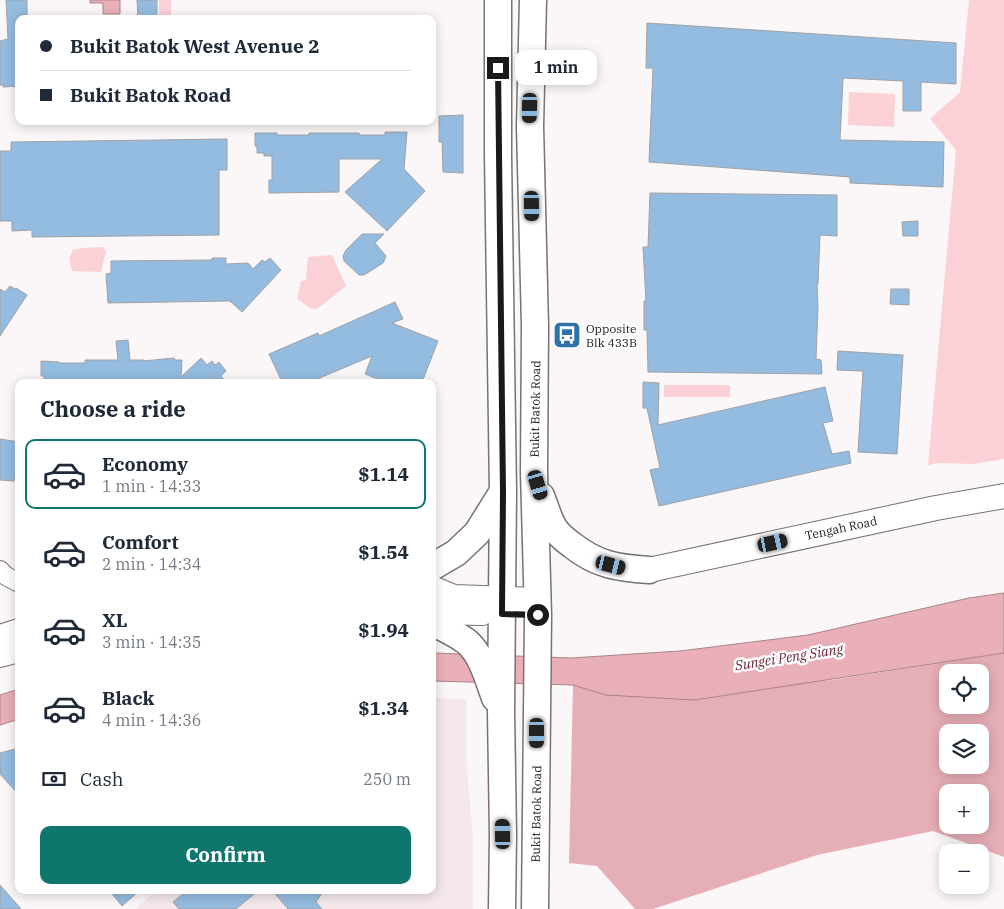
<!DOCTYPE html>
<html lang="en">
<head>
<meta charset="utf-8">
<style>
  body { margin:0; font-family:"IBM Plex Serif",serif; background:#f2f2f3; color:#1f2937; height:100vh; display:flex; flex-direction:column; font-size:19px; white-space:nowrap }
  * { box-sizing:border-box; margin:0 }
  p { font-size:16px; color:#747a83 }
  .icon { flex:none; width:28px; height:28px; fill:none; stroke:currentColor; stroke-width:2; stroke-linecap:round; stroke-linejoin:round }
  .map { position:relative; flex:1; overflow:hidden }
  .sheet { position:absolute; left:15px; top:379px; width:421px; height:515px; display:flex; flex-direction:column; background:#fff; border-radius:10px; box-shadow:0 2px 12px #0003 }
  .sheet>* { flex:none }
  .hud { position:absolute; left:15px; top:15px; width:421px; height:110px; border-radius:10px; box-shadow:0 2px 12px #0003; display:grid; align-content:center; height:110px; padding:0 25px; background:#fff }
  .fabs { position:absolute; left:939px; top:664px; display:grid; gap:10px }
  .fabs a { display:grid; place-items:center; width:50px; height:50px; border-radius:10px; background:#fff; box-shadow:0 2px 12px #0003; font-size:25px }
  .end { position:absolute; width:22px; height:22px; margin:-11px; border:6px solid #1a1919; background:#fff; box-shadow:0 0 0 2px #fff }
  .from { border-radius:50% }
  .bubble { position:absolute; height:35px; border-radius:10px; background:#fff; box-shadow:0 2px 12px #0003; font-size:16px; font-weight:700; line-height:35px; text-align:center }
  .car { position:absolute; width:15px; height:30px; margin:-15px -8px; border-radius:6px; box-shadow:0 0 4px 1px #0007; background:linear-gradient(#222 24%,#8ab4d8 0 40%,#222 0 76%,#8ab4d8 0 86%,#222 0) }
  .hud b { display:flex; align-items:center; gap:18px; height:48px; font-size:19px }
  .hud b+b { border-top:1px solid #e0e1e3 }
  .hud i { width:12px; height:12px; background:#1f2937 }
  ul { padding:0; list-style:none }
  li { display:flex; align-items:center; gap:15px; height:70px; margin:0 10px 8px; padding:0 15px; border:2px solid transparent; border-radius:10px }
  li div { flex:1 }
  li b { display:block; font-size:19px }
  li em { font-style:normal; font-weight:700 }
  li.active { border-color:#0f766e }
  li>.icon { width:45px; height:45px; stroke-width:1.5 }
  h2 { padding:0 25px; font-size:22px; line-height:60px }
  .pay { display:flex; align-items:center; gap:12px; height:55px; padding:0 25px; font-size:19px }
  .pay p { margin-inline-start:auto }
  .action { display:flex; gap:10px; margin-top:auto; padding:10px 25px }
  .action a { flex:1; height:58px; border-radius:10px; background:#0f766e; color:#fff; font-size:20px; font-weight:700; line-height:58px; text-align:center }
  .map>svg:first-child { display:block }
  .built { fill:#f5e8ea }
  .green { fill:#fcd0d7 }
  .forest { fill:#e6aeb7; fill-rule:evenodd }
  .water { fill:#e9b0b9; stroke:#ab8389 }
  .building { fill:#94bce0; stroke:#9fa1a4 }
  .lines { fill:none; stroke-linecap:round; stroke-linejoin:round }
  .minor-casing { stroke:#777373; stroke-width:20 }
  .secondary-casing { stroke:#777373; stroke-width:26 }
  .primary-casing { stroke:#777373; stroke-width:29 }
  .minor { stroke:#fff; stroke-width:18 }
  .secondary { stroke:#fff; stroke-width:24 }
  .primary { stroke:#fff; stroke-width:26 }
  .route { stroke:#1a1919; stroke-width:6 }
  .labels { text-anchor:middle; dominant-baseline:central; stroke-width:5; stroke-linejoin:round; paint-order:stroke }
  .poi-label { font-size:12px; fill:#1a1919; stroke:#fff; text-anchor:start }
  .street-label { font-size:12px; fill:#1a1919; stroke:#fff }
  .water-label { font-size:14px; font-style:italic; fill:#6b2738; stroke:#fff }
</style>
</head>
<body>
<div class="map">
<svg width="1004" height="909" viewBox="0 0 1004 909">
  <rect width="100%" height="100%" fill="#fbf6f7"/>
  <path class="built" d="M433 698 466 699 467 771 473 837V909H136L157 890H432Z"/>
  <path class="green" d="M159 0H171V19H159Z
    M969 0H1004V459L972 464 938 463 928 465 956 150 930 119 960 92Z
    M849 92 895 94 894 127 848 125Z
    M102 247 106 251 101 272 72 271 69 258 73 250 82 248Z
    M332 255 346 286 317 309 310 308 297 299 301 281 306 280 308 257Z
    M664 385H730V397H664Z"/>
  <path class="forest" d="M1004 653V857L933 831 817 855 653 909H635L597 866 569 863 573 685 606 695 832 680ZM948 672H980V705H948ZM948 732H980V765H948ZM948 792H980V825H948Z"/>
  <path class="water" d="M90 0H120V14H103V3H90Z
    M1004 593V653L694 700 606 695 573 685 433 681 432 653 571 658 680 651 808 635 969 598Z
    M19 689V719L0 725V695Z"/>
  <path class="building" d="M6 0H27V15H19V86L3 87V85H0V41L8 39Z
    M137 0H157V19H138Z
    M647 23 956 43V84L921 82V111H903V81L843 78 840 140 944 142 943 187 850 183V177L649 162 653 68H646Z
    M463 115V173L443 172 442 142H439V116Z
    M385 132H407L404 169 425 191 387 231 345 192 382 159H339V192L269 193V180H272V156H264V153H257V146H255V133H277V135H309V133H359L360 135H385Z
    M227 139V170H219V235L32 237V230L12 231V221H0V151H11V142Z
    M650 193 837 195V236L820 235 818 284H817L818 306 816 359 821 360 822 374 648 372 647 330H644V301H646L643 247H648Z
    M918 221V236H903L902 222Z
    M362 234H384L375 243 386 256 383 263 364 275H359L344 261 343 256 346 250Z
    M212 258H226V264L248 263 253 269 262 260 265 262 270 258 281 270 242 312 230 301 108 303 106 274 111 273V261L212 260Z
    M10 286 15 289 16 288 27 295 0 336V289L5 292Z
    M891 289H909V305L890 304Z
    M395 302 403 319 392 323 438 341 422 382H394L386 379 385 382 365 374 372 356 310 382H282L269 354 318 333 319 336Z
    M128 340 130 360H144L143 361 174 358 175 360H182L181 377 201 358 207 365 212 361 215 365 219 362 226 371 221 376 226 382H44V376H41V361L59 362V363H85V360H118L116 341Z
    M838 351 903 355 897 454 858 452 863 371 837 370Z
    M643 382 659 383 658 425 825 387 833 421 823 423 832 454 849 451 851 463 659 506 650 470 660 468 647 408H643Z
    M0 439 19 442V459L14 481 0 480Z
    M19 748V795L0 774V753Z
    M0 885 21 909H0Z
    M109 890H140L122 906Z
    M188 890H259L236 909H179L173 902Z
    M272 890H324L316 902 322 909H288Z"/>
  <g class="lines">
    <defs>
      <path id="minor" d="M0 570 6 576 19 583"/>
      <path id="secondary" d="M649 570 936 508 1004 496
        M432 588 454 597 538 600
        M432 612 482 613
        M0 637 19 631
        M0 655 19 650"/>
      <path id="primary" d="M498 0V156L503 492 501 712 503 834 502 909
        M533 0 530 126 535 326 534 472 538 615 535 909
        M541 496C545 506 548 517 553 526 557 534 565 540 572 545 597 565 618 568 649 570
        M432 567 456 553 477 533 502 493
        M432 622C443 628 457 634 467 642 482 655 488 679 495 698"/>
    </defs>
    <use href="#minor" class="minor-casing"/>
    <use href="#secondary" class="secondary-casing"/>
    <use href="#primary" class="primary-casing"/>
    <use href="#minor" class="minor"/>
    <use href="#secondary" class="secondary"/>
    <use href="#primary" class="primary"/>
  </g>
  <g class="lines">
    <path class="route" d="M498 68 503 492 502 614 538 615"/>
  </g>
  <defs>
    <symbol id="bus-square" viewBox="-11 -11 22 22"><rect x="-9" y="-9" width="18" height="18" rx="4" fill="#2f72a8" stroke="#fff"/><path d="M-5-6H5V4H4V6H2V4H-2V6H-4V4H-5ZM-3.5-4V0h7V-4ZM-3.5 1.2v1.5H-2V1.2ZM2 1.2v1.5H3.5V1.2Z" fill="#fff"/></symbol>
  </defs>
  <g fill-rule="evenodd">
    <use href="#bus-square" x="551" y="319" width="32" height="32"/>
  </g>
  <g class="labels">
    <g class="poi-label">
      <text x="586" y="328">Opposite<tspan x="586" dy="14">Blk 433B</tspan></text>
    </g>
    <g class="street-label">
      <text transform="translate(535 409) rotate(-89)">Bukit Batok Road</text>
      <text transform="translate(841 528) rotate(-12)">Tengah Road</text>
      <text transform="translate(536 814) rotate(-89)">Bukit Batok Road</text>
    </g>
    <g class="water-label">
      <text transform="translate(789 657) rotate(-9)">Sungei Peng Siang</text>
    </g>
  </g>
</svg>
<div class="fabs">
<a><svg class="icon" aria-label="locate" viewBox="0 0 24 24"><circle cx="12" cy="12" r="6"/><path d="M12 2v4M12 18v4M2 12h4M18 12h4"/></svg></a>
<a><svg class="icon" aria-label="layers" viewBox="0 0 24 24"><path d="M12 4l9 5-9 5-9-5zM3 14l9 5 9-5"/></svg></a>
<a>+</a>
<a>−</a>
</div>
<i class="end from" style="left:538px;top:615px"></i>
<i class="end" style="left:498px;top:68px"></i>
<div class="bubble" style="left:515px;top:50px;width:82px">1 min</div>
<i class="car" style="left:530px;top:108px;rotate:181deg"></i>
<i class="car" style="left:532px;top:206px;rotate:179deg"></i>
<i class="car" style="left:538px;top:485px;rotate:163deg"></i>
<i class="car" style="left:773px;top:543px;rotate:78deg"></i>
<i class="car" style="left:611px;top:565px;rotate:104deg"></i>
<i class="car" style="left:537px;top:733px;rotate:180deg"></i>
<i class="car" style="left:503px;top:834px;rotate:359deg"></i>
<div class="hud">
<b><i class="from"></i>Bukit Batok West Avenue 2</b>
<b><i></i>Bukit Batok Road</b>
</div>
<section class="sheet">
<h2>Choose a ride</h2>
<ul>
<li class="active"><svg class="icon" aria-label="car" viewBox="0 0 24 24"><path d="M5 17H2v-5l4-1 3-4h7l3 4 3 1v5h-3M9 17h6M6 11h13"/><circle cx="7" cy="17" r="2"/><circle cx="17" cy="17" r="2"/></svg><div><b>Economy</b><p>1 min · 14:33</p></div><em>$1.14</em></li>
<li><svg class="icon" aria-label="car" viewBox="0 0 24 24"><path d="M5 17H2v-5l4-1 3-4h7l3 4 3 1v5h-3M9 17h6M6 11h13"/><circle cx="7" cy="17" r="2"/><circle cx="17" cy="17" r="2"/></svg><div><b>Comfort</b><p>2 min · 14:34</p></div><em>$1.54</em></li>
<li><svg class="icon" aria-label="car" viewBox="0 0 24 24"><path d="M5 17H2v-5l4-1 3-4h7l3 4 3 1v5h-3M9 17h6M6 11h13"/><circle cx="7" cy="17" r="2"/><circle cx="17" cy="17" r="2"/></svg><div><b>XL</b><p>3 min · 14:35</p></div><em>$1.94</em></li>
<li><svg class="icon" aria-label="car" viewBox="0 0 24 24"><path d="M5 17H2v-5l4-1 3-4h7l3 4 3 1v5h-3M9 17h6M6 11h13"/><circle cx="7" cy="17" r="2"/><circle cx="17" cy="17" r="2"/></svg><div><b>Black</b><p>4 min · 14:36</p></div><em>$1.34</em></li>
</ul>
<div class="pay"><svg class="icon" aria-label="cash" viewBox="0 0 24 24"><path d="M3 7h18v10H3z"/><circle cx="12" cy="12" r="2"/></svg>Cash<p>250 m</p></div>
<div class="action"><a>Confirm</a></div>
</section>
</div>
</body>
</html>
